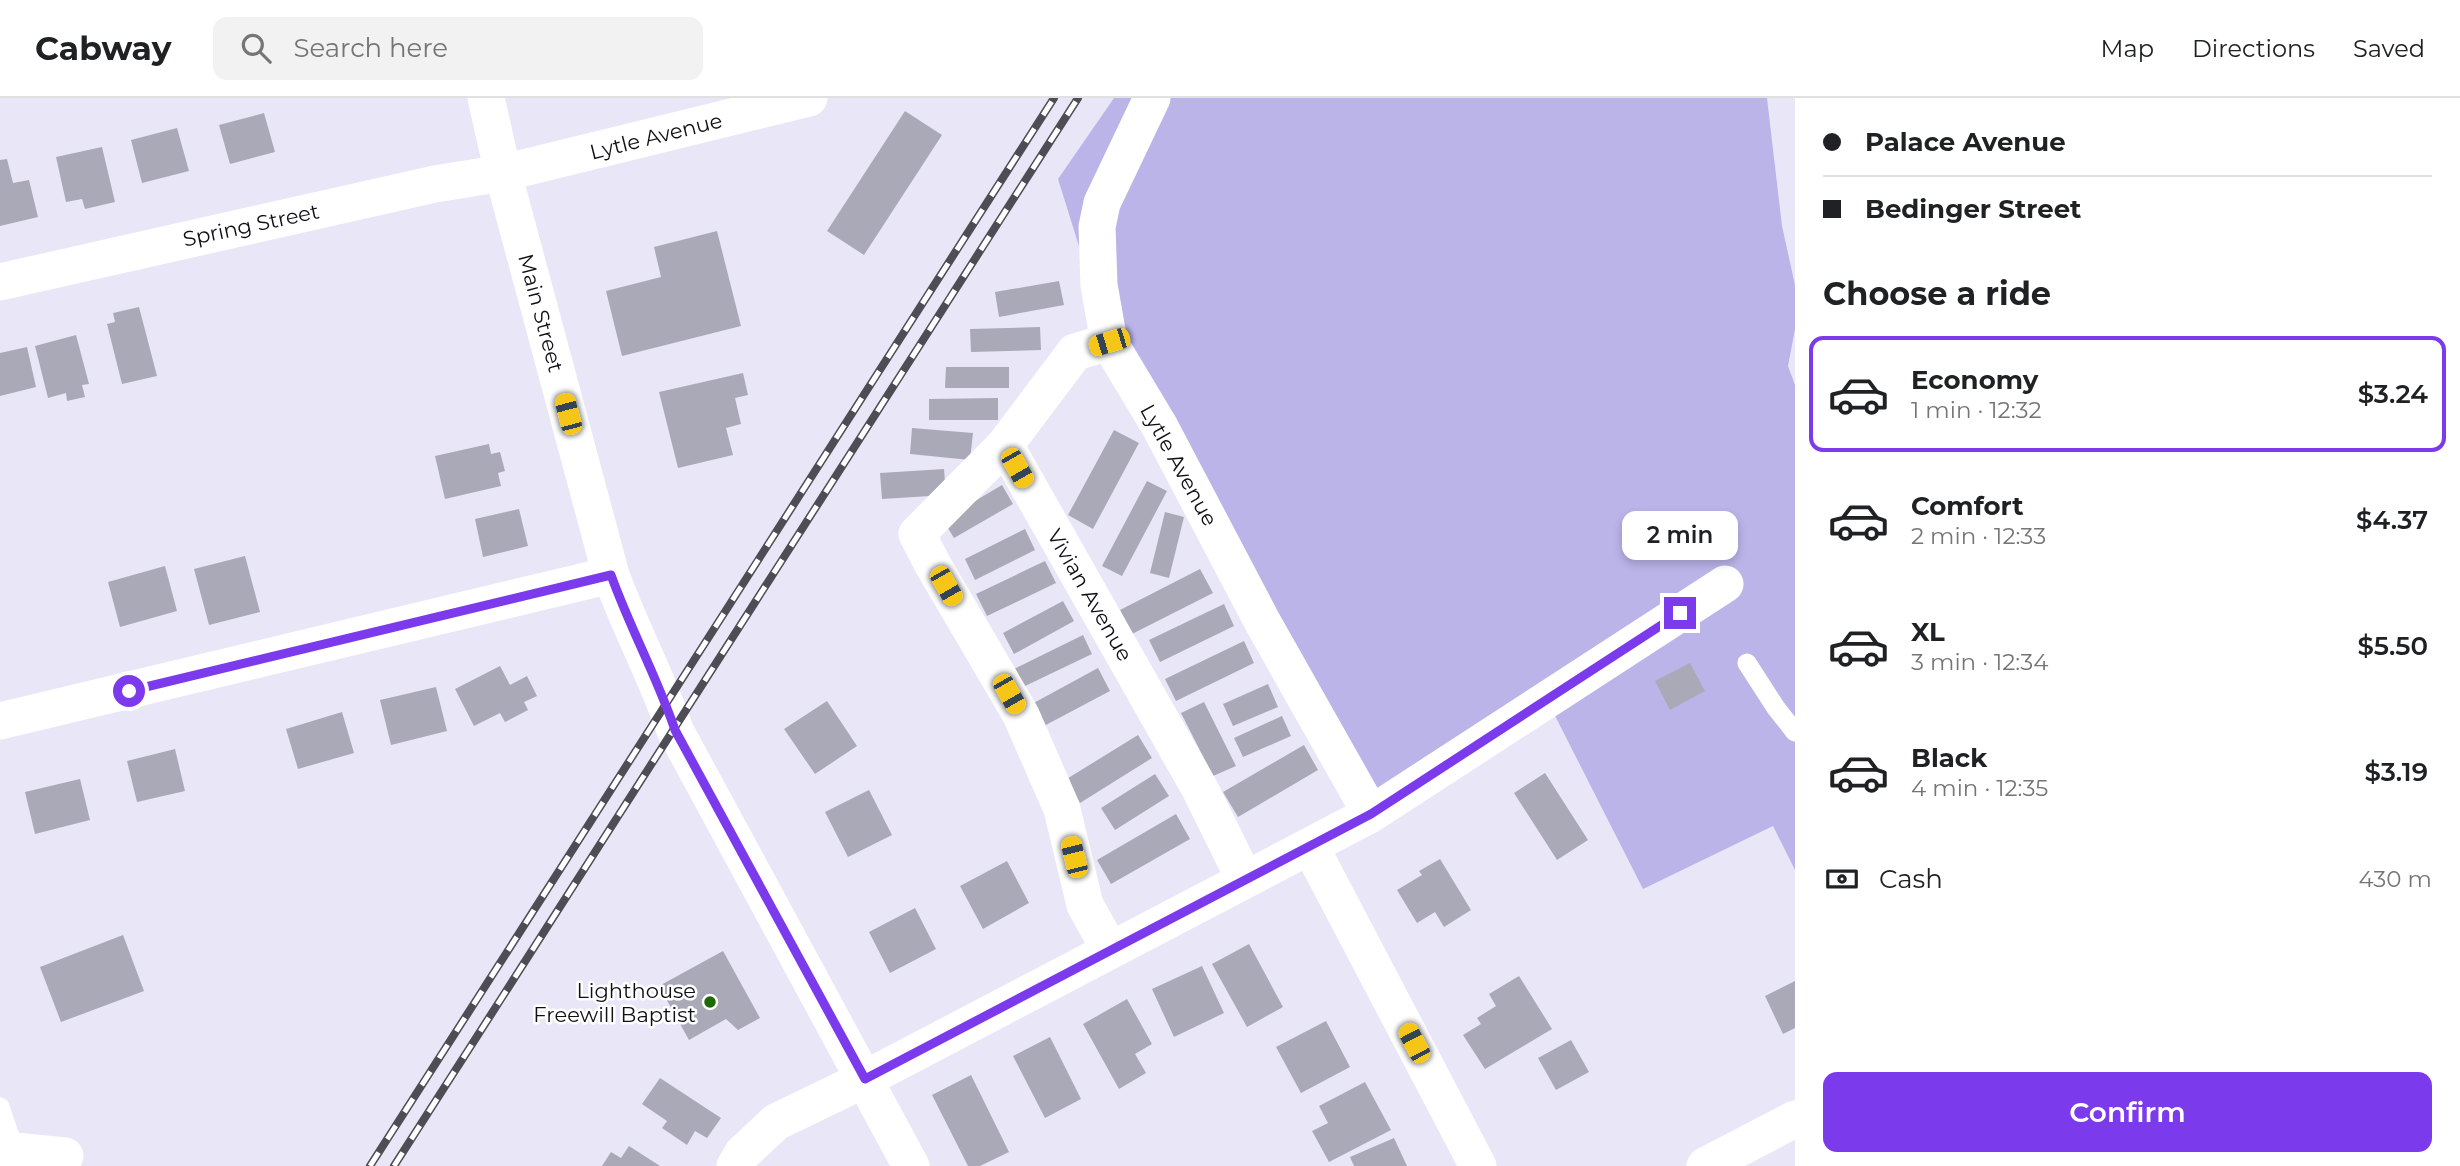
<!DOCTYPE html>
<html lang="en">
<head>
<meta charset="utf-8">
<style>
  body { margin:0; font-family:Montserrat,sans-serif; background:#f2f2f2; color:#202124; height:100vh; display:flex; flex-direction:column; font-size:26px; white-space:nowrap }
  * { box-sizing:border-box; margin:0 }
  p { font-size:23px; color:#757577 }
  .icon { flex:none; width:38px; height:38px; fill:none; stroke:currentColor; stroke-width:2; stroke-linecap:round; stroke-linejoin:round }
  .map { position:relative; flex:1; overflow:hidden }
  .sheet { display:flex; flex-direction:column; background:#fff; width:665px }
  .sheet>* { flex:none }
  .guide { display:grid; align-content:center; height:154px; padding:0 28px; background:#fff }
  .end { position:absolute; width:32px; height:32px; margin:-16px; border:9px solid #7c3aed; background:#fff; box-shadow:0 0 0 4px #fff }
  .from { border-radius:50% }
  .bubble { position:absolute; height:49px; border-radius:14px; background:#fff; box-shadow:0 4px 10px #0003; font-size:23px; font-weight:600; line-height:49px; text-align:center }
  .car { position:absolute; width:21px; height:42px; margin:-21px -10px; border-radius:9px; box-shadow:0 0 5px 2px #0007; background:linear-gradient(#f5c518 24%,#345 0 40%,#f5c518 0 76%,#345 0 86%,#f5c518 0) }
  .guide b { display:flex; align-items:center; gap:24px; height:66px; font-size:26px }
  .guide b+b { border-top:2px solid #e0e0e0 }
  .guide i { width:18px; height:18px; background:#202124 }
  ul { padding:0; list-style:none }
  li { display:flex; align-items:center; gap:21px; height:116px; margin:0 14px 10px; padding:0 14px; border:4px solid transparent; border-radius:14px }
  li div { flex:1 }
  li b { display:block; font-size:26px }
  li em { font-style:normal; font-weight:600 }
  li.selected { border-color:#7c3aed }
  li>.icon { width:63px; height:63px; stroke-width:1.5 }
  h2 { padding:0 28px; font-size:32px; line-height:84px }
  .pay { display:flex; align-items:center; gap:18px; height:77px; padding:0 28px; font-size:26px }
  .pay p { margin-inline-start:auto }
  .button { display:flex; gap:14px; margin-top:auto; padding:14px 28px }
  .button a { flex:1; height:80px; border-radius:14px; background:#7c3aed; color:#fff; font-size:28px; font-weight:600; line-height:80px; text-align:center }
  header { display:flex; align-items:center; gap:42px; box-sizing:border-box; height:98px; padding:0 35px; background:#fff; border-bottom:2px solid #e0e0e0 }
  header strong { font-size:33px }
  nav { display:flex; gap:38px; margin-inline-start:auto; font-size:24px }
  .search { width:490px; height:63px; background:#f2f2f2; display:flex; align-items:center; gap:18px; box-sizing:border-box; padding:0 24px; border-radius:14px; color:#757577; font-size:26px }
  main { display:flex; flex:1; min-height:0 }
  .map>svg:first-child { display:block }
  .green { fill:#bab4e9 }
  .building { fill:#aaa9b8 }
  .lines { fill:none; stroke-linecap:round; stroke-linejoin:round }
  .lane { stroke:#fff; stroke-width:19 }
  .street { stroke:#fff; stroke-width:37 }
  .rail-casing { stroke:#4e4d55; stroke-width:8 }
  .rail { stroke:#fff; stroke-width:5; stroke-dasharray:16; stroke-linecap:butt }
  .route { stroke:#7c3aed; stroke-width:9 }
  .poi-dot { fill:#1f6802; stroke:#fff; stroke-width:2.5 }
  .labels { text-anchor:middle; dominant-baseline:central; stroke-width:5; stroke-linejoin:round; paint-order:stroke }
  .street-label { font-size:21px; fill:#0f0f14; stroke:#fff }
  .poi-label { font-size:21px; fill:#0f0f14; stroke:#fff; text-anchor:end }
</style>
</head>
<body>
<header>
<strong>Cabway</strong>
<div class="search"><svg class="icon" aria-label="search" viewBox="0 0 24 24"><circle cx="10" cy="10" r="6"/><path d="M15 15l6 6"/></svg>Search here</div>
<nav><a>Map</a><a>Directions</a><a>Saved</a></nav>
</header>
<main>
<div class="map">
<svg width="1795" height="1068" viewBox="0 0 1795 1068">
  <rect width="100%" height="100%" fill="#e9e7f7"/>
  <path class="green" d="M1114 0H1767L1782 128 1795 187V231L1788 268 1795 287V772L1773 728 1643 791 1547 602 1371 716 1109 244 1058 81Z"/>
  <path class="building" d="M905 13 942 37 864 157 827 133Z
    M264 15 275 54 230 66 219 27Z
    M177 30 189 73 142 85 131 42Z
    M102 49 115 104 85 111 82 101 66 104 56 59Z
    M7 61 13 85 29 82 38 119 0 128V62Z
    M717 133 741 228 622 258 606 193 661 179 654 149Z
    M1059 183 1064 207 999 219 995 194Z
    M139 209 157 278 122 286 107 226 115 224 113 215Z
    M1040 229 1041 252 971 254 970 231Z
    M76 237 89 286 82 287 85 299 67 303 66 295 48 300 35 248Z
    M27 249 36 289 0 298V255Z
    M946 269H1009V290H945Z
    M743 275 748 297 735 300 741 326 726 330 733 357 678 370 659 294Z
    M998 300V322H929V301Z
    M912 330 973 335 970 362 910 356Z
    M1114 332 1139 345 1093 431 1068 417Z
    M489 346 491 356 500 354 505 373 498 375 501 388 445 401 435 358Z
    M944 371 946 397 882 401 880 375Z
    M1147 383 1167 393 1122 478 1102 468Z
    M1002 387 1013 406 954 440 943 422Z
    M519 411 528 448 483 459 475 421Z
    M1165 414 1184 419 1169 480 1150 475Z
    M1025 431 1035 452 975 482 965 461Z
    M245 458 260 514 209 527 194 471Z
    M1045 463 1056 485 987 518 976 496Z
    M165 468 177 513 120 529 108 484Z
    M1200 471 1213 495 1132 536 1120 512Z
    M1063 503 1074 523 1014 556 1003 535Z
    M1224 506 1234 528 1160 564 1149 542Z
    M1083 537 1092 556 1023 589 1014 571Z
    M1244 543 1254 565 1176 603 1165 581Z
    M1690 565 1705 593 1670 612 1655 583Z
    M500 568 510 587 527 578 537 598 524 604 528 612 505 624 500 615 474 628 455 591Z
    M1098 570 1110 593 1042 629 1030 607Z
    M1268 586 1278 609 1233 628 1223 606Z
    M436 589 447 633 391 647 380 602Z
    M827 603 857 648 815 676 784 631Z
    M1204 604 1236 668 1213 678 1181 615Z
    M342 614 354 655 298 671 286 631Z
    M1282 618 1291 638 1243 659 1234 640Z
    M1138 637 1152 660 1080 705 1065 682Z
    M1304 647 1318 672 1238 719 1223 694Z
    M175 651 185 693 137 704 127 663Z
    M1545 675 1588 742 1557 762 1514 695Z
    M1155 676 1169 698 1115 732 1101 710Z
    M80 681 90 722 35 736 25 694Z
    M869 692 892 737 848 759 825 714Z
    M1176 716 1190 741 1111 786 1097 762Z
    M1440 761 1471 812 1444 829 1435 814 1417 825 1397 792 1422 777 1419 773Z
    M1007 763 1029 805 983 831 960 788Z
    M915 810 936 851 890 875 869 834Z
    M123 837 144 893 61 924 40 869Z
    M1249 846 1283 909 1247 929 1212 866Z
    M723 853 760 920 738 932 726 921 689 942 659 888Z
    M1202 868 1224 915 1174 939 1152 891Z
    M1519 878 1552 931 1485 971 1463 937 1481 926 1477 920 1496 908 1489 896Z
    M1795 883V930L1783 936 1765 898Z
    M1127 901 1152 946 1135 956 1146 975 1119 991 1083 926Z
    M1326 923 1350 969 1301 995 1276 949Z
    M1050 939 1081 1001 1045 1020 1013 958Z
    M1571 942 1589 974 1556 992 1538 960Z
    M971 977 1009 1054 980 1068H968L932 997Z
    M660 980 721 1020 707 1040 695 1033 687 1047 662 1030 667 1023 642 1006Z
    M1365 984 1391 1032 1329 1064 1312 1033 1328 1025 1319 1008Z
    M1394 1040 1407 1068H1354L1350 1059Z
    M629 1048 660 1068H602L611 1054 621 1060Z"/>
  <g class="lines">
    <path class="lane" d="M1747 565 1776 610 1795 634
      M0 1009 15 1053"/>
    <path class="street" d="M486 0 503 75 611 477C630 530 657 579 675 632L911 1068
      M1152 0 1102 105 1097 129 1099 187 1109 244 1160 329 1262 523 1371 716
      M0 184 435 86 503 75 809 0
      M1109 244 1075 254 1005 347 917 436 933 467 1021 617 1062 711 1085 807 1110 852
      M1005 347 1200 691 1245 782
      M0 623 611 477
      M1310 748 1478 1068
      M0 1058 15 1053 65 1058
      M735 1068 742 1056 776 1024 865 981 1371 716 1725 486
      M1705 1068 1795 1021"/>
    <defs>
      <path id="rail" d="M370 1068 1054 0
        M394 1068 1078 0"/>
    </defs>
    <use href="#rail" class="rail-casing"/>
    <use href="#rail" class="rail"/>
  </g>
  <g class="lines">
    <path class="route" d="M129 593 611 477C630 530 657 579 675 632L865 981 1371 716 1680 515"/>
  </g>
  <circle class="poi-dot" cx="710" cy="904" r="7"/>
  <g class="labels">
    <g class="street-label">
      <text transform="translate(656 38) rotate(-14)">Lytle Avenue</text>
      <text transform="translate(251 127) rotate(-12)">Spring Street</text>
      <text transform="translate(541 215) rotate(75)">Main Street</text>
      <text transform="translate(1179 367) rotate(61)">Lytle Avenue</text>
      <text transform="translate(1090 497) rotate(60)">Vivian Avenue</text>
    </g>
    <g class="poi-label">
      <text x="696" y="892">Lighthouse<tspan x="696" dy="24">Freewill Baptist</tspan></text>
    </g>
  </g>
</svg>
<i class="end from" style="left:129px;top:593px"></i>
<i class="end" style="left:1680px;top:515px"></i>
<div class="bubble" style="left:1622px;top:413px;width:116px">2 min</div>
<i class="car" style="left:1109px;top:244px;rotate:253deg"></i>
<i class="car" style="left:568px;top:316px;rotate:345deg"></i>
<i class="car" style="left:1017px;top:370px;rotate:150deg"></i>
<i class="car" style="left:946px;top:488px;rotate:150deg"></i>
<i class="car" style="left:1009px;top:596px;rotate:150deg"></i>
<i class="car" style="left:1074px;top:759px;rotate:346deg"></i>
<i class="car" style="left:1414px;top:945px;rotate:332deg"></i>
</div>
<section class="sheet">
<div class="guide">
<b><i class="from"></i>Palace Avenue</b>
<b><i></i>Bedinger Street</b>
</div>
<h2>Choose a ride</h2>
<ul>
<li class="selected"><svg class="icon" aria-label="car" viewBox="0 0 24 24"><path d="M5 17H2v-5l4-1 3-4h7l3 4 3 1v5h-3M9 17h6M6 11h13"/><circle cx="7" cy="17" r="2"/><circle cx="17" cy="17" r="2"/></svg><div><b>Economy</b><p>1 min · 12:32</p></div><em>$3.24</em></li>
<li><svg class="icon" aria-label="car" viewBox="0 0 24 24"><path d="M5 17H2v-5l4-1 3-4h7l3 4 3 1v5h-3M9 17h6M6 11h13"/><circle cx="7" cy="17" r="2"/><circle cx="17" cy="17" r="2"/></svg><div><b>Comfort</b><p>2 min · 12:33</p></div><em>$4.37</em></li>
<li><svg class="icon" aria-label="car" viewBox="0 0 24 24"><path d="M5 17H2v-5l4-1 3-4h7l3 4 3 1v5h-3M9 17h6M6 11h13"/><circle cx="7" cy="17" r="2"/><circle cx="17" cy="17" r="2"/></svg><div><b>XL</b><p>3 min · 12:34</p></div><em>$5.50</em></li>
<li><svg class="icon" aria-label="car" viewBox="0 0 24 24"><path d="M5 17H2v-5l4-1 3-4h7l3 4 3 1v5h-3M9 17h6M6 11h13"/><circle cx="7" cy="17" r="2"/><circle cx="17" cy="17" r="2"/></svg><div><b>Black</b><p>4 min · 12:35</p></div><em>$3.19</em></li>
</ul>
<div class="pay"><svg class="icon" aria-label="cash" viewBox="0 0 24 24"><path d="M3 7h18v10H3z"/><circle cx="12" cy="12" r="2"/></svg>Cash<p>430 m</p></div>
<div class="button"><a>Confirm</a></div>
</section>
</main>
</body>
</html>
